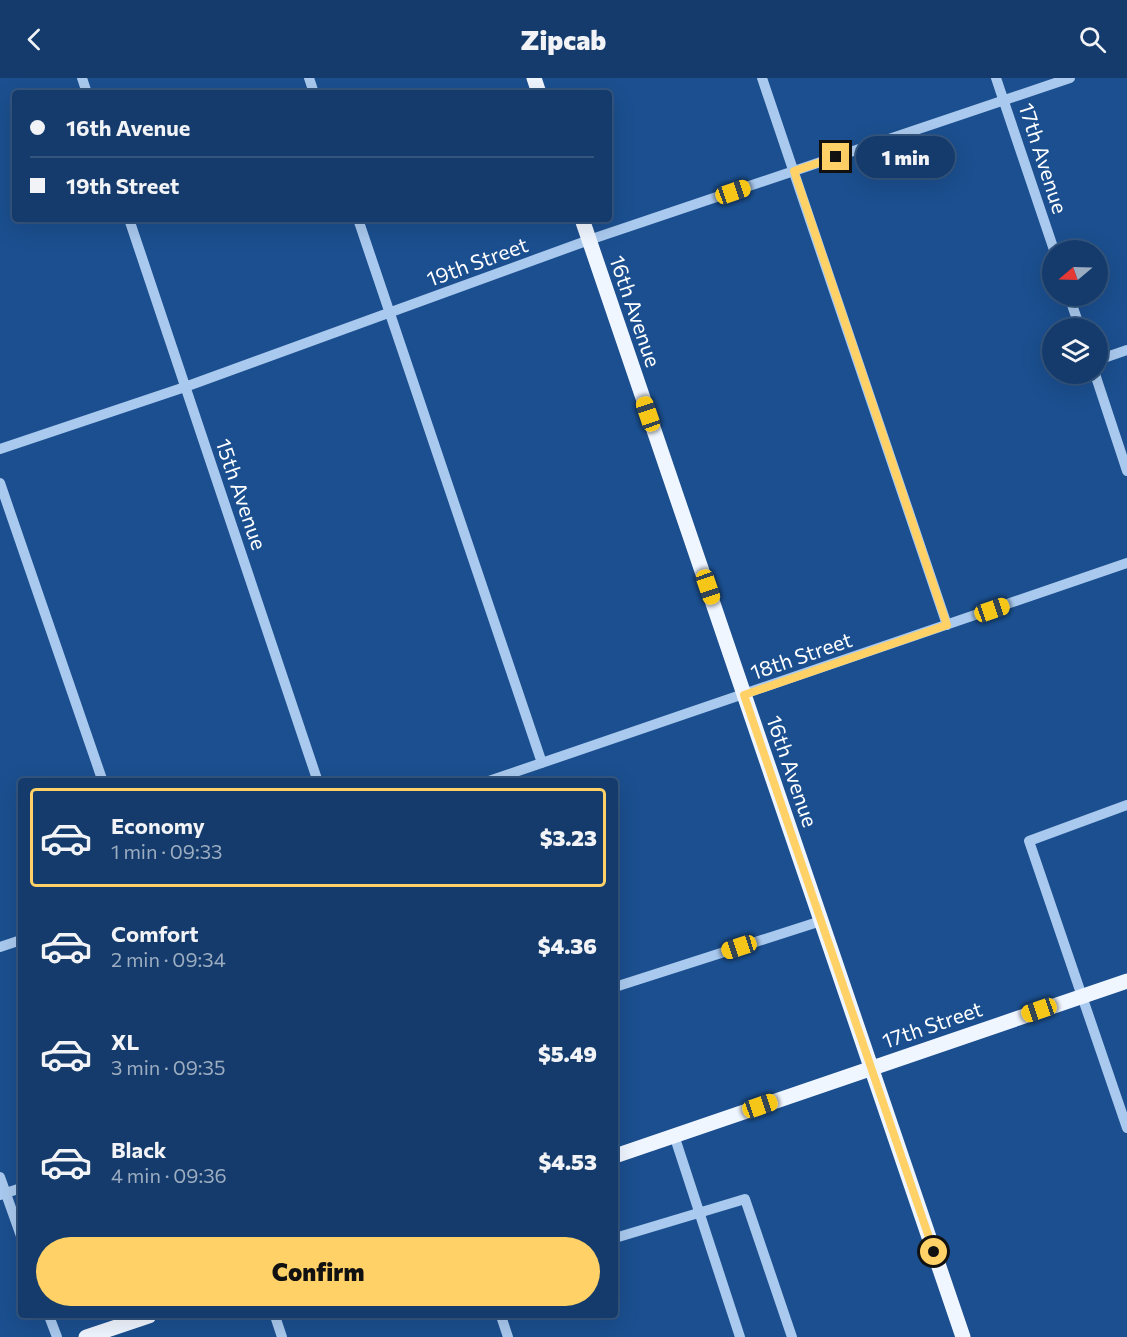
<!DOCTYPE html>
<html lang="en">
<head>
<meta charset="utf-8">
<style>
  body { margin:0; font-family:Commissioner,sans-serif; background:#1d4271; color:#f1f3f6; height:100vh; display:flex; flex-direction:column; font-size:22px; white-space:nowrap }
  * { box-sizing:border-box; margin:0 }
  p { font-size:20px; color:#9dadc1 }
  .icon { flex:none; width:33px; height:33px; fill:none; stroke:currentColor; stroke-width:2; stroke-linecap:round; stroke-linejoin:round }
  .map { position:relative; flex:1; overflow:hidden }
  .panel { position:absolute; left:18px; top:700px; width:600px; height:540px; display:flex; flex-direction:column; background:#143b6b; border-radius:6px; box-shadow:0 6px 24px #0002,0 0 0 2px #33557e }
  .panel>* { flex:none }
  .top-card { position:absolute; left:12px; top:12px; width:600px; height:132px; border-radius:6px; box-shadow:0 6px 24px #0002,0 0 0 2px #33557e; display:grid; align-content:center; height:132px; padding:0 18px; background:#143b6b }
  .needle { width:39px; rotate:251deg }
  .controls { position:absolute; left:1042px; top:162px; display:grid; gap:12px }
  .controls a { display:grid; place-items:center; width:66px; height:66px; border-radius:50%; background:#143b6b; box-shadow:0 6px 24px #0002,0 0 0 2px #33557e; font-size:30px }
  .end { position:absolute; width:27px; height:27px; margin:-14px; border:8px solid #ffd166; background:#111; box-shadow:0 0 0 3px #111 }
  .from { border-radius:50% }
  .bubble { position:absolute; height:42px; border-radius:21px; background:#143b6b; box-shadow:0 6px 24px #0002,0 0 0 2px #33557e; font-size:20px; font-weight:800; line-height:42px; text-align:center }
  .car { position:absolute; width:18px; height:36px; margin:-18px -9px; border-radius:8px; box-shadow:0 0 4px 2px #0007; background:linear-gradient(#f5c518 24%,#345 0 40%,#f5c518 0 76%,#345 0 86%,#f5c518 0) }
  .top-card b { display:flex; align-items:center; gap:21px; height:57px; font-size:22px }
  .top-card b+b { border-top:2px solid #33557e }
  .top-card i { width:15px; height:15px; background:#f1f3f6 }
  ul { padding:10px 0 0; list-style:none }
  li { display:flex; align-items:center; gap:18px; height:99px; margin:0 12px 9px; padding:0 6px; border:3px solid transparent; border-radius:6px }
  li div { flex:1 }
  li b { display:block; font-size:22px }
  li em { font-style:normal; font-weight:800 }
  li.current { border-color:#ffd166 }
  li>.icon { width:54px; height:54px; stroke-width:1.5 }
  .cta { display:flex; gap:12px; margin-top:auto; padding:12px 18px }
  .cta a { flex:1; height:69px; border-radius:36px; background:#ffd166; color:#111; font-size:24px; font-weight:800; line-height:69px; text-align:center }
  header { display:flex; justify-content:space-between; align-items:center; height:78px; padding:0 18px; background:#143b6b; font-size:27px; font-weight:800 }
  .map>svg:first-child { display:block }
  .lines { fill:none; stroke-linecap:round; stroke-linejoin:round }
  .minor { stroke:#a9c9ee; stroke-width:10 }
  .major { stroke:#f0f6ff; stroke-width:15 }
  .route { stroke:#ffd166; stroke-width:8 }
  .labels { text-anchor:middle; dominant-baseline:central; stroke-width:4.5; stroke-linejoin:round; paint-order:stroke }
  .street-label { font-size:21px; fill:#fff; stroke:#1b4f8f }
</style>
</head>
<body>
<header><svg class="icon" aria-label="back" viewBox="0 0 24 24"><path d="M15 5l-7 7 7 7"/></svg>Zipcab<svg class="icon" aria-label="search" viewBox="0 0 24 24"><circle cx="10" cy="10" r="6"/><path d="M15 15l6 6"/></svg></header>
<div class="map">
<svg width="1127" height="1259" viewBox="0 0 1127 1259">
  <rect width="100%" height="100%" fill="#1b4f8f"/>
  <g class="lines">
    <path class="minor" d="M82 0 87 15
      M309 0 314 15
      M762 0 947 547
      M996 0 1054 172
      M129 141 318 704
      M358 141 542 685
      M1069 218 1080 250
      M1098 282 1127 272
      M1095 296 1127 393
      M0 371 185 309 589 162 1070 0
      M0 405 103 704
      M486 704 1127 485
      M1127 727 1029 763 1127 1050
      M0 869 21 862
      M615 909 821 843
      M674 1057 740 1259
      M0 1099 21 1158
      M0 1117 21 1110
      M615 1160 745 1121 792 1259
      M49 1238 57 1259
      M275 1238 282 1259
      M501 1238 508 1259"/>
    <path class="major" d="M534 0 539 15
      M582 141 963 1259
      M615 1078 1127 903
      M86 1259 149 1238"/>
  </g>
  <g class="lines">
    <path class="route" d="M836 79 794 93 947 547 744 617 934 1174"/>
  </g>
  <g class="labels">
    <g class="street-label">
      <text transform="translate(1044 80) rotate(72)">17th Avenue</text>
      <text transform="translate(477 183) rotate(-20)">19th Street</text>
      <text transform="translate(636 233) rotate(71)">16th Avenue</text>
      <text transform="translate(242 416) rotate(71)">15th Avenue</text>
      <text transform="translate(801 577) rotate(-19)">18th Street</text>
      <text transform="translate(793 693) rotate(71)">16th Avenue</text>
      <text transform="translate(932 946) rotate(-19)">17th Street</text>
    </g>
  </g>
</svg>
<div class="controls">
<a><svg class="needle" viewBox="-14 -14 28 28"><path d="M0-13l5 13h-10z" fill="#e53935"/><path d="M0 13l5-13h-10z" fill="#9dadc1"/></svg></a>
<a><svg class="icon" aria-label="layers" viewBox="0 0 24 24"><path d="M12 4l9 5-9 5-9-5zM3 14l9 5 9-5"/></svg></a>
</div>
<i class="end from" style="left:934px;top:1174px"></i>
<i class="end" style="left:836px;top:79px"></i>
<div class="bubble" style="left:856px;top:58px;width:99px">1 min</div>
<i class="car" style="left:733px;top:114px;rotate:71deg"></i>
<i class="car" style="left:648px;top:336px;rotate:341deg"></i>
<i class="car" style="left:708px;top:509px;rotate:161deg"></i>
<i class="car" style="left:992px;top:532px;rotate:71deg"></i>
<i class="car" style="left:739px;top:869px;rotate:252deg"></i>
<i class="car" style="left:1039px;top:932px;rotate:251deg"></i>
<i class="car" style="left:760px;top:1028px;rotate:71deg"></i>
<div class="top-card">
<b><i class="from"></i>16th Avenue</b>
<b><i></i>19th Street</b>
</div>
<section class="panel">
<ul>
<li class="current"><svg class="icon" aria-label="car" viewBox="0 0 24 24"><path d="M5 17H2v-5l4-1 3-4h7l3 4 3 1v5h-3M9 17h6M6 11h13"/><circle cx="7" cy="17" r="2"/><circle cx="17" cy="17" r="2"/></svg><div><b>Economy</b><p>1 min · 09:33</p></div><em>$3.23</em></li>
<li><svg class="icon" aria-label="car" viewBox="0 0 24 24"><path d="M5 17H2v-5l4-1 3-4h7l3 4 3 1v5h-3M9 17h6M6 11h13"/><circle cx="7" cy="17" r="2"/><circle cx="17" cy="17" r="2"/></svg><div><b>Comfort</b><p>2 min · 09:34</p></div><em>$4.36</em></li>
<li><svg class="icon" aria-label="car" viewBox="0 0 24 24"><path d="M5 17H2v-5l4-1 3-4h7l3 4 3 1v5h-3M9 17h6M6 11h13"/><circle cx="7" cy="17" r="2"/><circle cx="17" cy="17" r="2"/></svg><div><b>XL</b><p>3 min · 09:35</p></div><em>$5.49</em></li>
<li><svg class="icon" aria-label="car" viewBox="0 0 24 24"><path d="M5 17H2v-5l4-1 3-4h7l3 4 3 1v5h-3M9 17h6M6 11h13"/><circle cx="7" cy="17" r="2"/><circle cx="17" cy="17" r="2"/></svg><div><b>Black</b><p>4 min · 09:36</p></div><em>$4.53</em></li>
</ul>
<div class="cta"><a>Confirm</a></div>
</section>
</div>
</body>
</html>
